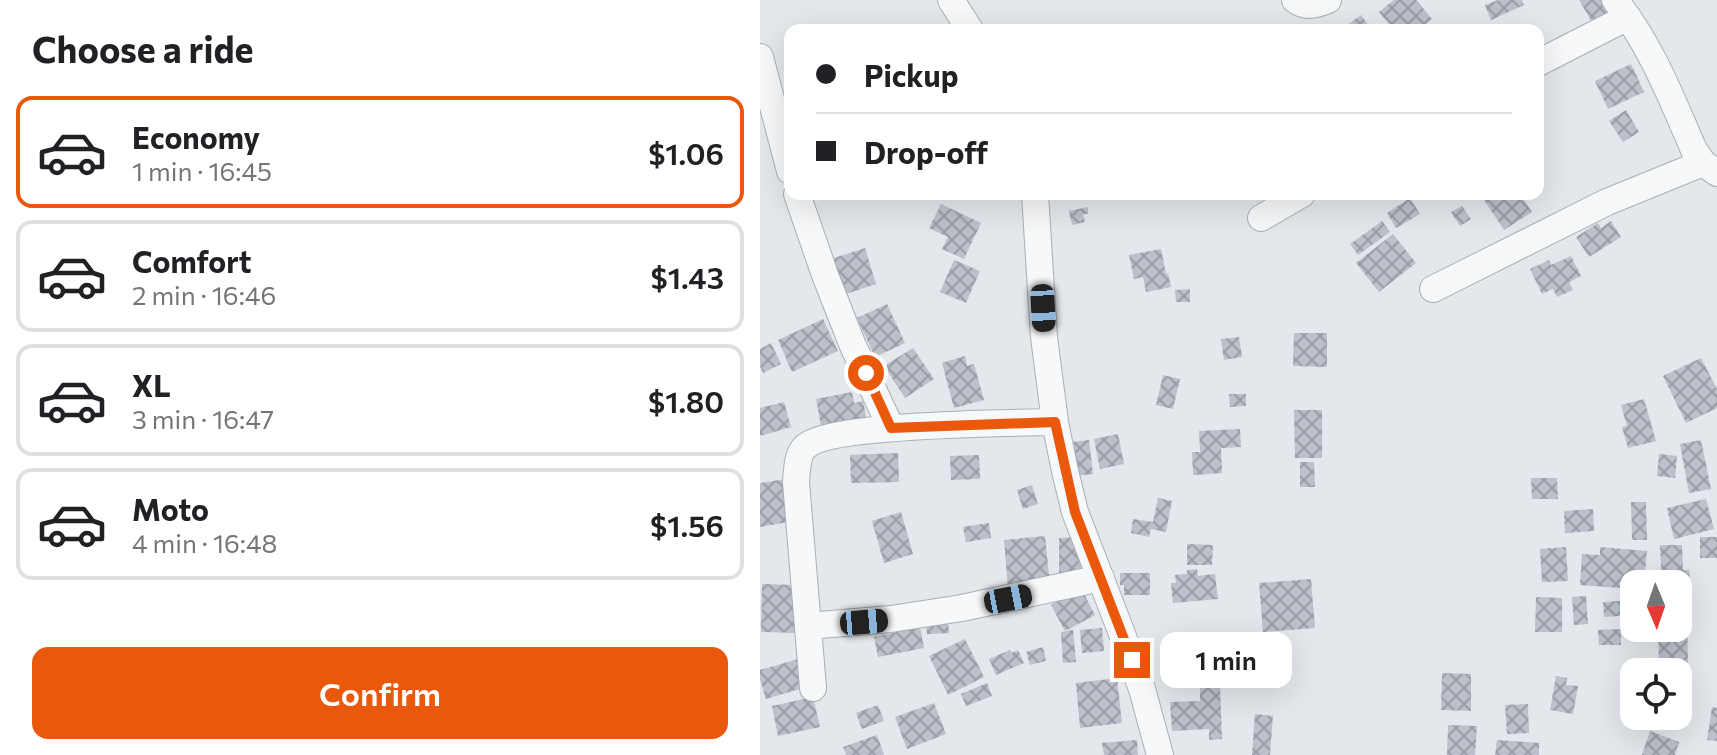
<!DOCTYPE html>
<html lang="en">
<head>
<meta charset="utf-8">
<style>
  body { margin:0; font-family:Commissioner,sans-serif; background:#f6f6f6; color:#202124; height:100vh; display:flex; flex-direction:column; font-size:30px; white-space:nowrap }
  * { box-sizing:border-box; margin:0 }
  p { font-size:26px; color:#757577 }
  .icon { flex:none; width:44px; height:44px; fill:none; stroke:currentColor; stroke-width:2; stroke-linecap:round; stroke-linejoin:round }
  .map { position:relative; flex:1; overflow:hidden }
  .drawer { display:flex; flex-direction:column; background:#fff; width:760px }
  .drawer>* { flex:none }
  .hud { position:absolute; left:24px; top:24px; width:760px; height:176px; border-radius:16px; box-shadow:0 8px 32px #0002; display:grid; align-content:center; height:176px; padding:0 32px; background:#fff }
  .needle { width:52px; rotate:178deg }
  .tools { position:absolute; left:860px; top:570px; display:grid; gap:16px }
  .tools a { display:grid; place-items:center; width:72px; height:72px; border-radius:16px; background:#fff; box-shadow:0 8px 32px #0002; font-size:40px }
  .end { position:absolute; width:36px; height:36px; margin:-18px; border:10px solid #ea580c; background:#fff; box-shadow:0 0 0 4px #fff }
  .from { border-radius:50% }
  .bubble { position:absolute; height:56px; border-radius:16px; background:#fff; box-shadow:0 8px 32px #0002; font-size:26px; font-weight:600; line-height:56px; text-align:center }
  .car { position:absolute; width:24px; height:48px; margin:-24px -12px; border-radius:10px; box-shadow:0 0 6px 2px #0007; background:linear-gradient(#222 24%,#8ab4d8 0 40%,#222 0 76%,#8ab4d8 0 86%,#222 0) }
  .hud b { display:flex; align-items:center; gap:28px; height:76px; font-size:30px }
  .hud b+b { border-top:2px solid #e0e0e0 }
  .hud i { width:20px; height:20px; background:#202124 }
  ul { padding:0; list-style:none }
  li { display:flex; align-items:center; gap:24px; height:112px; margin:0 16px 12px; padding:0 16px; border:4px solid #e0e0e0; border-radius:16px }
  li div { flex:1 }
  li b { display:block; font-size:30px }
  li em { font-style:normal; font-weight:600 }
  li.on { border-color:#ea580c }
  li>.icon { width:72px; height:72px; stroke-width:1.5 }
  h2 { padding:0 32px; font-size:36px; line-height:96px }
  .cta { display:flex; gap:16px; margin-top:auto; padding:16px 32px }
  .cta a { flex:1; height:92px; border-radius:16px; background:#ea580c; color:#fff; font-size:32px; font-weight:600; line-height:92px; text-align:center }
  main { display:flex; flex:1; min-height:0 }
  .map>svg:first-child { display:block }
  .building { fill:url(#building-cross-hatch) }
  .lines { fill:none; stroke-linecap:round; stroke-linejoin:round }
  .minor-casing { stroke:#a9aeb7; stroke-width:28 }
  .minor { stroke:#f7f8fa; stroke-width:26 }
  .route { stroke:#ea580c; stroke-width:10 }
</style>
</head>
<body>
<main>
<section class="drawer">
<h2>Choose a ride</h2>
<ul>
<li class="on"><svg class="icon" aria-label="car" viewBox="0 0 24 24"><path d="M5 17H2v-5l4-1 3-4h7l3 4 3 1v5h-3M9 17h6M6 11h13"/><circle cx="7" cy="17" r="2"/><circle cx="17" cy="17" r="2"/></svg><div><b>Economy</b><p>1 min · 16:45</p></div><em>$1.06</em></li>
<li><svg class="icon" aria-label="car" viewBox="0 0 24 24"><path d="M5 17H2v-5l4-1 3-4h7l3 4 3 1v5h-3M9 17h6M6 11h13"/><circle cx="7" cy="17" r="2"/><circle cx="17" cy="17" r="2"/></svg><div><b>Comfort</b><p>2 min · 16:46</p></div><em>$1.43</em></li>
<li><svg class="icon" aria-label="car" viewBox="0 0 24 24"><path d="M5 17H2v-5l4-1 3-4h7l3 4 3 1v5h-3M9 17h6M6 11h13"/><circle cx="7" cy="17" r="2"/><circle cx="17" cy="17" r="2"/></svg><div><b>XL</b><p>3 min · 16:47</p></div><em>$1.80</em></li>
<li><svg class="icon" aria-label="car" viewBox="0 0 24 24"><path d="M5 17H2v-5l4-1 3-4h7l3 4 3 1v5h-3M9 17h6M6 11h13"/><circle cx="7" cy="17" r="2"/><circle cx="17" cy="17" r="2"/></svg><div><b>Moto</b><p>4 min · 16:48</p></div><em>$1.56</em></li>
</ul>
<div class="cta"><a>Confirm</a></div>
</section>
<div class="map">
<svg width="957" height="755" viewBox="0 0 957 755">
  <defs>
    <pattern id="building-cross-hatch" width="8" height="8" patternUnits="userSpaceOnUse" patternTransform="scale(2)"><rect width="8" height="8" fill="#bbc0ca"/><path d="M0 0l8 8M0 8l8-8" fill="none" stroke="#989da6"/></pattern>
  </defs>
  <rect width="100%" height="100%" fill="#e4e7ec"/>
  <path class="building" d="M634 0H656L672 19 659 30H634L619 12Z
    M738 0H762L764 5 731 20 725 5Z
    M819 0H842L849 12 832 22Z
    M601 15 612 30H580Z
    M871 64 884 92 848 109 835 81Z
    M866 110 879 132 863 142 849 121Z
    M720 194H760L772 212 744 230Z
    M650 198 660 214 636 228 627 213Z
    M181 204 221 223 204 259 182 249 188 237 169 228Z
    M702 206 711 219 700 226 691 212Z
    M328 207V214H323L325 222 312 225 309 211Z
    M622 221 630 232 598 255 590 244Z
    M851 221 861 237 829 257 816 237 838 223 841 228Z
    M633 234 656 263 619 292 596 263Z
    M105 248 116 284 83 295 71 259Z
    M401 249 406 274 408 273 411 287 386 292 383 277 374 279 369 255Z
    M811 256 821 276 809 282 813 290 797 297 793 289 782 294 770 269 789 260 791 265Z
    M194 260 220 271 206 303 180 292Z
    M430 289V302H416L415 290Z
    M127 304 145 343 115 357 97 318Z
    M63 319 78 351 32 372 18 340Z
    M534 333H567V367L533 366Z
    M479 337 482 357 464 360 461 339Z
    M11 343 21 364 3 373 0 366V349Z
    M153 348 174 379 145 398 124 366Z
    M205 356 207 366 214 364 224 400 194 408 182 363Z
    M941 358 957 389V408L926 423 903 376Z
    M403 375 420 379 413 409 396 405Z
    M92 392 94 403 103 401 107 422 62 431 56 399Z
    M469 394H486V406L470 407Z
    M884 399 896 441 868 448 862 427 867 426 861 405Z
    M24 402 31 427 0 436V408Z
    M534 410H562V458H535Z
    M480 429 481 447 461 448 462 473 433 475 432 452H440L439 431Z
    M358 434 364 464 340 469 334 439Z
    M329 440 333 474 315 476 311 442Z
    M941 440 951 489 929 493 920 444Z
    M138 453 139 482 91 483 90 455Z
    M899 454 917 456 915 478 897 476Z
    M219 455 220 479 191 480 190 456Z
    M540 462H554L555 487H540Z
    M771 478H797L798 499H772Z
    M26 479 34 521 0 527V483Z
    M272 485 278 504 263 509 257 490Z
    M398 498 412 501 406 532 391 529 389 537 371 533 373 519 393 522Z
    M946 499 954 529 914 539 907 508Z
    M871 502H886L887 540H872Z
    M833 509 834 531 805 533 804 511Z
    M141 512 153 554 124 563 112 521Z
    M229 523 231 538 206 542 203 527Z
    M285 536 290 584 248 588 244 540Z
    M323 537V576H299V538Z
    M940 537H957V558H940Z
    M427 544 453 545 452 565H427Z
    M900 545H922L923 570H929L930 581 902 582Z
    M806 547 808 581 782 582 780 549Z
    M840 547 887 551 884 584H874V589L820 585 822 554 840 555Z
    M437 569 438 576 455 574 458 599 413 603 411 583H416L415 575 427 574V570Z
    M360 573H390V595H364V585H360Z
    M551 579 555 628 503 632 499 583Z
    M2 584 38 585 37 633 1 632Z
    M321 588 335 615 305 631 291 605Z
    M826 596 828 624 814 625 812 597Z
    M776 597 802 598V632H775Z
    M874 600V615L844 617 843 602Z
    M188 618 189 633 167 634 166 620Z
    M918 622H927L928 663 899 664 898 628H918Z
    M160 627 164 648 118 657 114 637Z
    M342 628 344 651 322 653 320 630Z
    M861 629V645H839L838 630Z
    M313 630 316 662 303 663 301 632Z
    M205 639 224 677 188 695 169 656Z
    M283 647 286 661 270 665 266 652Z
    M250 650 251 653 258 650 264 663 236 675 229 659Z
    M38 659 46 687 6 699 0 679V670Z
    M682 673 711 674V711L681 710Z
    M874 674V717H869L865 675Z
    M796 676 807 678 806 685 818 686 813 714 790 710Z
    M357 678 362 723 320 728 316 683Z
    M227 683 232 696 206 706 201 694Z
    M460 685 462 739 449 740V729L412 731 410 702 440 701V686Z
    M53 697 60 727 18 736 12 706Z
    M174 703 186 734 147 749 135 717Z
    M768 704 769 733 747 734 745 705Z
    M118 705 124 721 102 729 96 713Z
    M952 707 957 708V741L947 740Z
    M495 714 513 716 510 755H492Z
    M688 725 717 726 715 755H687Z
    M890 731 919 742 915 755H882Z
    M117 735 124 755H86L83 747Z
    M377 740 378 755H344L342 743Z
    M737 740 779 743V755H735Z"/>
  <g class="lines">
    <defs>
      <path id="minor" d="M191 0 210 30
        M535 0C546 8 556 5 568 0
        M855 0C891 45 911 97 934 150L943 163 957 173
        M0 57 30 171
        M778 63 868 17
        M37 194 65 275 93 346 131 428
        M275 194 284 337 295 422 305 471 315 512 361 631 382 689 400 755
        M501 218 542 194
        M673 289 847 202 943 163
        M48 626 131 619 202 608 341 578
        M53 688 36 482C37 471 37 454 45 447 68 424 254 423 295 422"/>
    </defs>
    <use href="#minor" class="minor-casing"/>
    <use href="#minor" class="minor"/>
  </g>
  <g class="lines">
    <path class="route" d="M106 373 131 428 295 422 315 512 372 660"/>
  </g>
</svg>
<div class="tools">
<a><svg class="needle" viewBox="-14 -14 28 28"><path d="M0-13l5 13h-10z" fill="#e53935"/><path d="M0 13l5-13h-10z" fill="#757577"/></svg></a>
<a><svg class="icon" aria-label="locate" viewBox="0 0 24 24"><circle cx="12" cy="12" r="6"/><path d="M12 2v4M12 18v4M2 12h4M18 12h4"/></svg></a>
</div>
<i class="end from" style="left:106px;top:373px"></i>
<i class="end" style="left:372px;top:660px"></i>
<div class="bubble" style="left:400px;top:632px;width:132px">1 min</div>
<i class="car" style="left:283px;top:308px;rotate:177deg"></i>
<i class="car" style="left:248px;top:599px;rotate:79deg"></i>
<i class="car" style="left:104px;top:622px;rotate:85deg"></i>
<div class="hud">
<b><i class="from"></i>Pickup</b>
<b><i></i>Drop-off</b>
</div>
</div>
</main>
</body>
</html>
